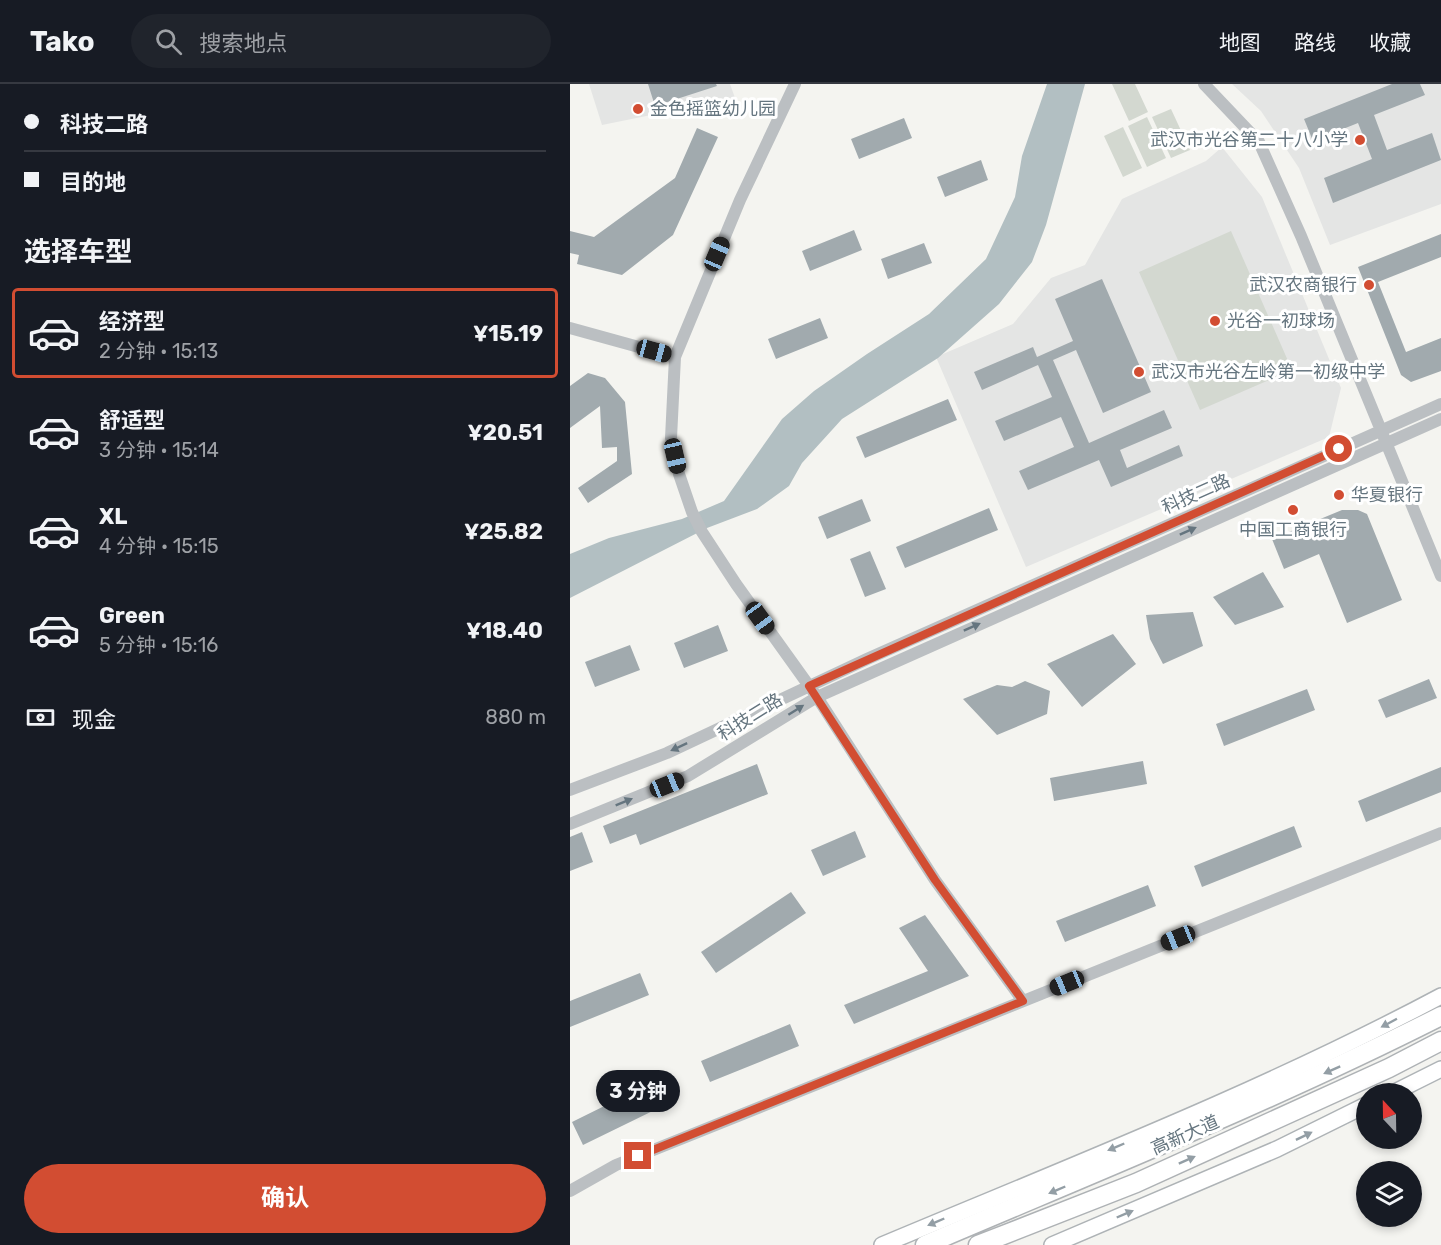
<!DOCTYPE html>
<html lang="zh">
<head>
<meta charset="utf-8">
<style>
  body { margin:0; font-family:Rubik,"Noto Sans SC",sans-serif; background:#20242c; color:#f1f3f6; height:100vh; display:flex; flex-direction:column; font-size:22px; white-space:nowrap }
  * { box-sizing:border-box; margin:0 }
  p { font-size:20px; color:#9ea1a6 }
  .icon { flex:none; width:33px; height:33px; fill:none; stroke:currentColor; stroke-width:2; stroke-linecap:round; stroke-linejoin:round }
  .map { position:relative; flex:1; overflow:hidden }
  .drawer { display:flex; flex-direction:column; background:#171b24; width:570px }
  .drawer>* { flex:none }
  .hud { display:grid; align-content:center; height:132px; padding:0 24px; background:#171b24 }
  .needle { width:39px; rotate:338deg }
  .buttons { position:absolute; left:786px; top:999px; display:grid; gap:12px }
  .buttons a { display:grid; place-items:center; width:66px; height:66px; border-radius:50%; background:#171b24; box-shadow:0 3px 9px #0003; font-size:30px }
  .end { position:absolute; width:27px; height:27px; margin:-14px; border:8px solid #d24d32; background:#fff; box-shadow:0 0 0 3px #fff }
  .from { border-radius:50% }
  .bubble { position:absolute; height:42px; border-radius:21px; background:#171b24; box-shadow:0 3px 9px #0003; font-size:20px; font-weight:700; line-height:42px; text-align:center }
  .car { position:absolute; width:18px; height:36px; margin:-18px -9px; border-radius:8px; box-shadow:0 0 4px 2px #0007; background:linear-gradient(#222 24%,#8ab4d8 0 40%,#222 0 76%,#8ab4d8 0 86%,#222 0) }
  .hud b { display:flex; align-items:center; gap:21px; height:57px; font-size:22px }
  .hud b+b { border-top:2px solid #363941 }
  .hud i { width:15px; height:15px; background:#f1f3f6 }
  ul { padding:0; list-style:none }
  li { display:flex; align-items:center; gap:18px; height:90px; margin:0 12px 9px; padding:0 12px; border:3px solid transparent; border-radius:6px }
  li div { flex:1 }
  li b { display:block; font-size:22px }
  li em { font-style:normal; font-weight:700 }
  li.on { border-color:#d24d32 }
  li>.icon { width:54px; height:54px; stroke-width:1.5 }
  h2 { padding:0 24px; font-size:27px; line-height:72px }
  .pay { display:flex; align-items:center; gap:15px; height:66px; padding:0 24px; font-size:22px }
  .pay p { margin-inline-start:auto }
  .action { display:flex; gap:12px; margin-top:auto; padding:12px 24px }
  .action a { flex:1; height:69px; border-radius:36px; background:#d24d32; color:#fff; font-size:24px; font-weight:700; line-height:69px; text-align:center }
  header { display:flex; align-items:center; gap:36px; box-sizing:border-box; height:84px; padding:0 30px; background:#171b24; border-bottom:2px solid #363941 }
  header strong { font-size:28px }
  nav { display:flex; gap:33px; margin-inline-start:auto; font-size:21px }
  .search { width:420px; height:54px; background:#20242c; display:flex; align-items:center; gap:15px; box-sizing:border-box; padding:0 21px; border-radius:33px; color:#9ea1a6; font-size:22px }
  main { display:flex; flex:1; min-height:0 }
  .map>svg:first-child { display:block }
  .built { fill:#e4e5e4 }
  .green { fill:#d3d8d0 }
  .water { fill:#b2bfc2 }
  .building { fill:#a1aaae }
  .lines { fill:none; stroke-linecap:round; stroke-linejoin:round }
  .major-casing { stroke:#aeb3b6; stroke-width:18 }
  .highway-casing { stroke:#aeb2b5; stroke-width:21 }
  .minor { stroke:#bbbfc2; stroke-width:12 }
  .major { stroke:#fff; stroke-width:15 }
  .highway { stroke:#fff; stroke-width:18 }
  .oneway { fill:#65757f }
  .oneway2 { fill:#939ea5 }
  .route { stroke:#d24d32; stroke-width:8 }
  .poi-dot { fill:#d24d32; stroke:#fff; stroke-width:2 }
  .labels { text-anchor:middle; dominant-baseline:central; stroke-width:6; stroke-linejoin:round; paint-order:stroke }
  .poi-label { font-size:18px; fill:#65757f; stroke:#fff; text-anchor:start }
  .street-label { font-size:18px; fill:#65757f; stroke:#fff }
</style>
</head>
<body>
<header>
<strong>Tako</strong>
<div class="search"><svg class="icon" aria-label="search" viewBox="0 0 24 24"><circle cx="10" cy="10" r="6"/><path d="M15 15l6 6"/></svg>搜索地点</div>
<nav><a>地图</a><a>路线</a><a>收藏</a></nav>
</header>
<main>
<section class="drawer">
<div class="hud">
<b><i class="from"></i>科技二路</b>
<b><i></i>目的地</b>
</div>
<h2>选择车型</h2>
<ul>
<li class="on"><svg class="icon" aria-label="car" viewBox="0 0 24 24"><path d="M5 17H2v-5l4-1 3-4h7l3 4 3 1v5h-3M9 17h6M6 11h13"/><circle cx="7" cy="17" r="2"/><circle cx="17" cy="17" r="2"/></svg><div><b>经济型</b><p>2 分钟 · 15:13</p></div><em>¥15.19</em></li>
<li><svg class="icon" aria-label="car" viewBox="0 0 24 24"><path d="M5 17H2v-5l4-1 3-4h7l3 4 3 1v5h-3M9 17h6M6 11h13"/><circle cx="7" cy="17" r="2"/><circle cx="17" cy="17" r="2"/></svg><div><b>舒适型</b><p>3 分钟 · 15:14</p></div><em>¥20.51</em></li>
<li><svg class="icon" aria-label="car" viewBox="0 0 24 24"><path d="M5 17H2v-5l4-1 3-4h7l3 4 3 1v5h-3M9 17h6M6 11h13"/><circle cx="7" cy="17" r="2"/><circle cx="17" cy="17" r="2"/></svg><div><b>XL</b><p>4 分钟 · 15:15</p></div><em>¥25.82</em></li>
<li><svg class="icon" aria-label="car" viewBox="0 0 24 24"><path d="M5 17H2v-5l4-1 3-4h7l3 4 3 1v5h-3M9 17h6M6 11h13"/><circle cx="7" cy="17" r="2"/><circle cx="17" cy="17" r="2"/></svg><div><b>Green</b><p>5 分钟 · 15:16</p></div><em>¥18.40</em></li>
</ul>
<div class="pay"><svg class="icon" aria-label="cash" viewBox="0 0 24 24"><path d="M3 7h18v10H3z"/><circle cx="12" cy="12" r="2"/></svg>现金<p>880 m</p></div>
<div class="action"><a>确认</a></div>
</section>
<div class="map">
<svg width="871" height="1161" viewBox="0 0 871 1161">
  <rect width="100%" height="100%" fill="#f4f4f0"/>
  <path class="built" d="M19 0H160L165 14 32 41Z
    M662 0H871V120L760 161 729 84 691 27Z
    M652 63 692 113 771 304 759 353 456 483 366 273 443 240 481 194 515 181 552 115 636 77Z"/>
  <path class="green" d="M542 0H565L578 28 559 37Z
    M601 25 620 66 601 74 582 33Z
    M577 33 596 74 577 83 558 42Z
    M553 43 572 84 553 93 534 52Z
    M661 147 722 286 630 326 569 188Z"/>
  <path class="water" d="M477 0H515L476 141 462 178 429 220 368 274 272 335 232 379 219 402 187 425 137 444 0 514V470L39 454 112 435 154 417 212 335 244 307 297 270 359 230 416 175 445 113 452 72Z"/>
  <path class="building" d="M78 0H146L147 2 85 22Z
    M822 0H850L855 11 804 31 817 66 862 49 871 76 763 119 754 94 802 75 788 39 743 57 734 35Z
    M334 34 342 54 289 75 281 55Z
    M127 44 148 53 103 151 52 191 7 180 9 171 0 169V147L24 153 105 94Z
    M411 76 418 96 375 113 367 93Z
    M284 146 292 166 240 187 232 167Z
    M871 150V173L808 198 836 268 871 254V287L841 298 831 291 788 183Z
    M354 159 362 179 318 195 311 175Z
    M532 195 581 308 533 329 506 266 483 276 519 359 594 326 602 344 550 366 557 384 609 361 613 372 541 403 529 376 458 406 449 387 504 363 491 333 434 357 425 337 482 313 468 281 412 306 404 288 463 263 467 273 503 257 485 215Z
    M250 234 258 254 206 275 198 255Z
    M18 289 35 294 55 318 62 390 18 419 8 404 47 377V363L32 364 30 322 0 344V302Z
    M378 315 387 336 295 374 286 353Z
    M292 415 301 437 257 455 248 433Z
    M419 424 428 446 335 484 326 463Z
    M772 426H788L797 430 832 516 777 539 749 470 714 485 702 455Z
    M300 467 316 505 295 513 280 475Z
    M693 488 714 523 665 541 643 513Z
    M623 528 633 562 593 580 580 555 576 531Z
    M148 541 158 567 114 584 104 559Z
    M543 550 566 580 512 623 477 580Z
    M60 561 70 586 25 603 15 578Z
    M859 595 867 614 816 634 808 616Z
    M455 597 480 607 477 630 427 651 393 615 427 601 442 603Z
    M737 605 745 626 654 662 646 640Z
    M573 677 577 700 484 717 480 694Z
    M187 680 198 710 70 761 66 750 40 760 33 742Z
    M871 683V708L796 738 788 717Z
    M724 742 732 763 632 803 624 782Z
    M285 747 296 773 253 792 241 766Z
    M12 748 23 778 0 787V753Z
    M578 801 586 822 495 858 486 837Z
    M221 808 236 829 146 889 131 868Z
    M355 831 399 892 284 940 274 921 358 887 329 844Z
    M70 889 79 911 0 943V917Z
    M220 940 229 962 140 998 131 977Z
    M85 997 97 1020 13 1061 2 1038Z"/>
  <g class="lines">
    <defs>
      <path id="major" d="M821 1010 871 985
        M312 1161C500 1082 691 1008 871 912
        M482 1161 707 1065 796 1021"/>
      <path id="highway" d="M355 1161C528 1087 703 1017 871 932
        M408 1161 566 1099 819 984 871 957"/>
    </defs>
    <use href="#major" class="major-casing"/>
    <use href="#highway" class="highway-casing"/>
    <path class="minor" d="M225 0 170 116 105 273 101 354 109 390 122 428 132 448 166 500 247 613 365 796 453 917
      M634 0 689 58 731 152 871 492
      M0 244 105 273
      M0 706 97 669 297 575 871 320
      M0 740 118 692 247 613 871 335
      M0 1107 46 1081 871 749"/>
    <use href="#major" class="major"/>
    <use href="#highway" class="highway"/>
  </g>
  <defs><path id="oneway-solid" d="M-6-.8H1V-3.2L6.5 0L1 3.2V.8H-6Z" transform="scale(1.5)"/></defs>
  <g class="oneway">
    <use href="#oneway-solid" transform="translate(618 447) rotate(-24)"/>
    <use href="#oneway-solid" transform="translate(402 543) rotate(-24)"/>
    <use href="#oneway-solid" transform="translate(226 626) rotate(-32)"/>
    <use href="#oneway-solid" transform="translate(109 663) rotate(155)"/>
    <use href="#oneway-solid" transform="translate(54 718) rotate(-22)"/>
  </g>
  <g class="oneway2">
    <use href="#oneway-solid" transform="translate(819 939) rotate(152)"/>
    <use href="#oneway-solid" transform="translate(762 986) rotate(156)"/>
    <use href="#oneway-solid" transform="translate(734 1052) rotate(-26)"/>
    <use href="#oneway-solid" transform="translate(546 1063) rotate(157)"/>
    <use href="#oneway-solid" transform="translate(617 1076) rotate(-24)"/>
    <use href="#oneway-solid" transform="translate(487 1106) rotate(157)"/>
    <use href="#oneway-solid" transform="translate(555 1130) rotate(-23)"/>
    <use href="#oneway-solid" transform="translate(366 1138) rotate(157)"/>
  </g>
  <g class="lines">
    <path class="route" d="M68 1072 453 917 365 796 239 602 769 365"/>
  </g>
  <g class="poi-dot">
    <circle cx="68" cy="25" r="6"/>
    <circle cx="790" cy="56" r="6"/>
    <circle cx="799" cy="201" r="6"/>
    <circle cx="645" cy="237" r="6"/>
    <circle cx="569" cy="288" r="6"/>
    <circle cx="769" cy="411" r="6"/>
    <circle cx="723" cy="426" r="6"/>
  </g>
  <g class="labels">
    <g class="poi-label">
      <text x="80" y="25">金色摇篮幼儿园</text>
      <text x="778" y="56" text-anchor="end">武汉市光谷第二十八小学</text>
      <text x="787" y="201" text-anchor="end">武汉农商银行</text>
      <text x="657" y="237">光谷一初球场</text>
      <text x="581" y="288">武汉市光谷左岭第一初级中学</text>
      <text x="781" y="411">华夏银行</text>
      <text x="723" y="446" text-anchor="middle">中国工商银行</text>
    </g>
    <g class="street-label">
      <text transform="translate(626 410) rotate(-24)">科技二路</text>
      <text transform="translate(180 633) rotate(-32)">科技二路</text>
      <text transform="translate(615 1051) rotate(-24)">高新大道</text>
    </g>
  </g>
</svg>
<div class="buttons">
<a><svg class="needle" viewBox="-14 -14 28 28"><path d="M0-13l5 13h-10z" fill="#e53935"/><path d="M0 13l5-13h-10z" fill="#9ea1a6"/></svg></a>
<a><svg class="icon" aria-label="layers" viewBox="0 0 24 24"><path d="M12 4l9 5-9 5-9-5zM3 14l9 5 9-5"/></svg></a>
</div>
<i class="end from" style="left:769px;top:365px"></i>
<i class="end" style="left:68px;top:1072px"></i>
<div class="bubble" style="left:26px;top:986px;width:84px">3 分钟</div>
<i class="car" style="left:147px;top:170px;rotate:23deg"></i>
<i class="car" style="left:84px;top:267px;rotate:105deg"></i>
<i class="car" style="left:105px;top:372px;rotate:167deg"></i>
<i class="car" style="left:190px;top:534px;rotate:144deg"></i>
<i class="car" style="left:97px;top:701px;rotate:68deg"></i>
<i class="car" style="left:608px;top:854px;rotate:248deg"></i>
<i class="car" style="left:497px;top:899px;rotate:248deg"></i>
</div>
</main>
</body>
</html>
